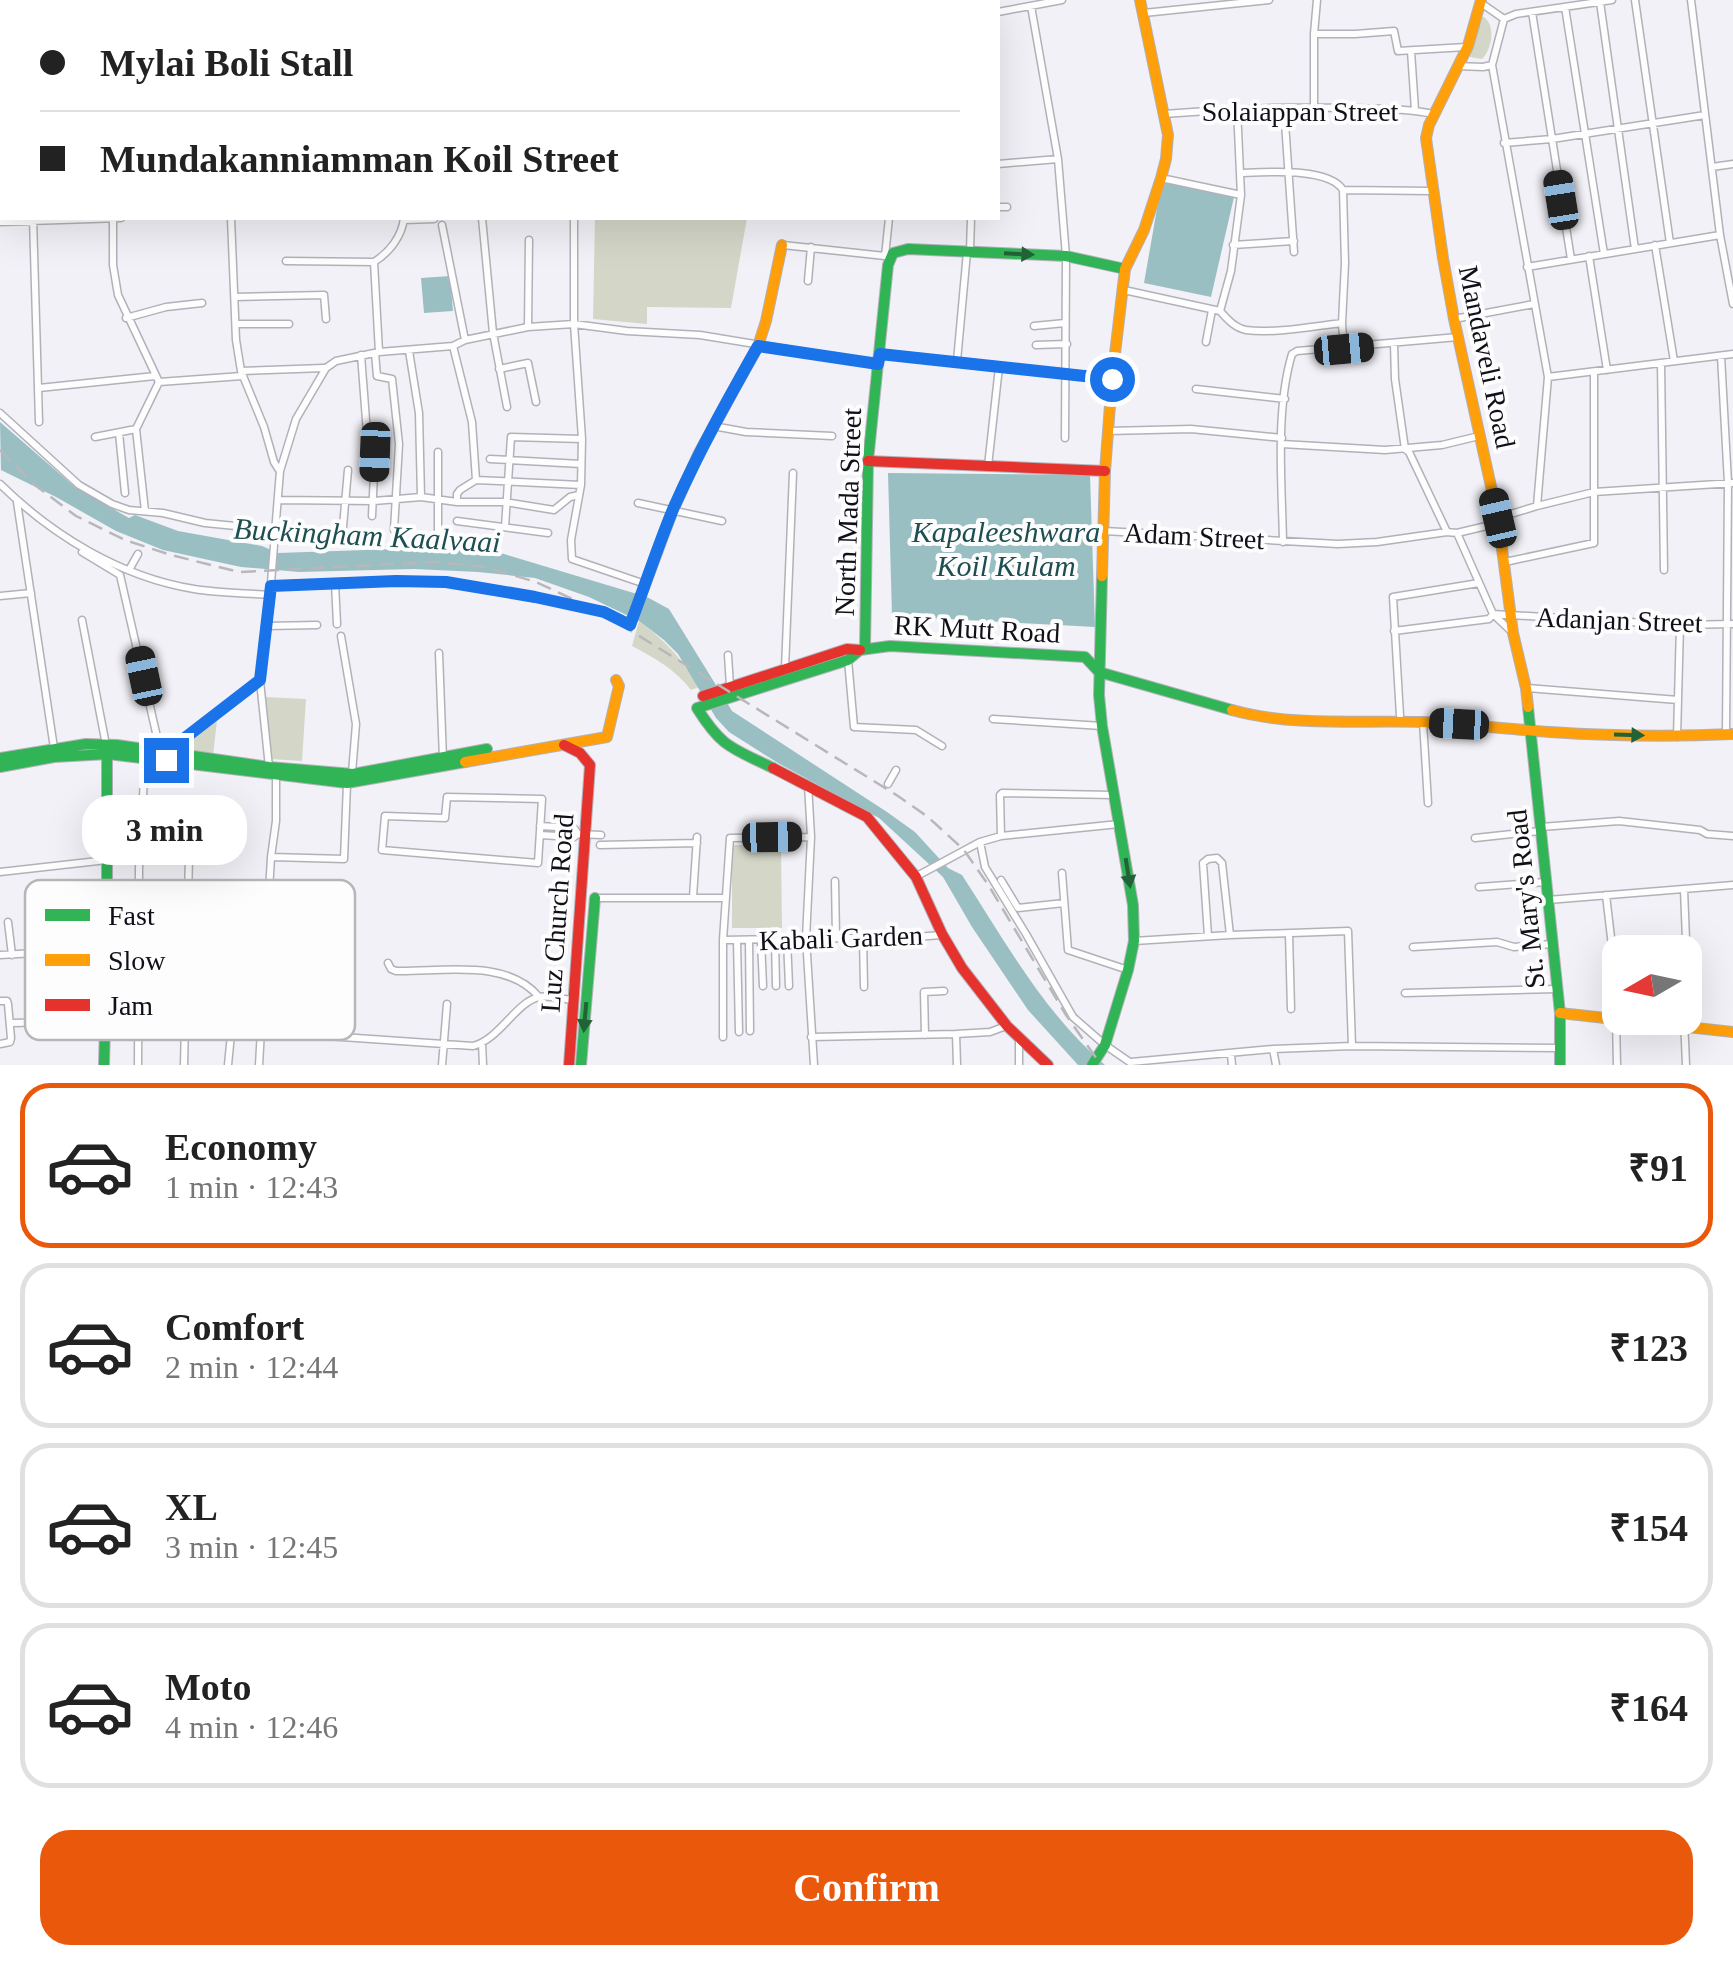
<!DOCTYPE html>
<html lang="en">
<head>
<meta charset="utf-8">
<style>
  body { margin:0; font-family:"Times New Roman",serif; background:#f2f2f2; color:#222; height:100vh; display:flex; flex-direction:column; font-size:38px; white-space:nowrap }
  * { box-sizing:border-box; margin:0 }
  p { font-size:32px; color:#767676 }
  .icon { flex:none; width:55px; height:55px; fill:none; stroke:currentColor; stroke-width:2; stroke-linecap:round; stroke-linejoin:round }
  .map { position:relative; height:1065px; overflow:hidden }
  .sheet { display:flex; flex-direction:column; background:#fff; flex:1 }
  .sheet>* { flex:none }
  .hud { position:absolute; left:0px; top:0px; width:1000px; height:220px; box-shadow:0 10px 40px #0002; display:grid; align-content:center; height:220px; padding:0 40px; background:#fff }
  .needle { width:65px; rotate:261deg }
  .tools { position:absolute; left:1602px; top:935px; display:grid; gap:20px }
  .tools a { display:grid; place-items:center; width:100px; height:100px; border-radius:20px; background:#fff; box-shadow:0 10px 40px #0002; font-size:50px }
  .end { position:absolute; width:45px; height:45px; margin:-22px; border:12px solid #1a73e8; background:#fff; box-shadow:0 0 0 5px #fff }
  .from { border-radius:50% }
  .bubble { position:absolute; height:70px; border-radius:30px; background:#fff; box-shadow:0 10px 40px #0002; font-size:32px; font-weight:800; line-height:70px; text-align:center }
  .car { position:absolute; width:30px; height:60px; margin:-30px -15px; border-radius:12px; box-shadow:0 0 8px 2px #0007; background:linear-gradient(#222 24%,#8ab4d8 0 40%,#222 0 76%,#8ab4d8 0 86%,#222 0) }
  .hud b { display:flex; align-items:center; gap:35px; height:95px; font-size:38px }
  .hud b+b { border-top:2px solid #e0e0e0 }
  .hud i { width:25px; height:25px; background:#222 }
  ul { padding:18px 0 0; list-style:none }
  li { display:flex; align-items:center; gap:30px; height:165px; margin:0 20px 15px; padding:0 20px; border:5px solid #e0e0e0; border-radius:30px }
  li div { flex:1 }
  li b { display:block; font-size:38px }
  li em { font-style:normal; font-weight:800 }
  li.active { border-color:#ea580c }
  li>.icon { width:90px; height:90px; stroke-width:1.5 }
  .cta { display:flex; gap:20px; margin-top:auto; padding:20px 40px }
  .cta a { flex:1; height:115px; border-radius:30px; background:#ea580c; color:#fff; font-size:40px; font-weight:800; line-height:115px; text-align:center }
  .map>svg:first-child { display:block }
  .green { fill:#d4d7c8 }
  .water { fill:#9abfc3 }
  .lines { fill:none; stroke-linecap:round; stroke-linejoin:round }
  .street-casing { stroke:#b2b1b9; stroke-width:9 }
  .fast-casing { stroke:#b2b1b9; stroke-width:12 }
  .slow-casing { stroke:#b2b1b9; stroke-width:12 }
  .jam-casing { stroke:#b2b1b9; stroke-width:12 }
  .street { stroke:#fdfdfe; stroke-width:6 }
  .fast { stroke:#30b455; stroke-width:10 }
  .slow { stroke:#ff9f0a; stroke-width:10 }
  .jam { stroke:#e5322d; stroke-width:10 }
  .rail { stroke:#b8b7ba; stroke-width:2.5; stroke-dasharray:15 8; stroke-linecap:butt }
  .oneway { fill:#216237 }
  .route { stroke:#1a73e8; stroke-width:12 }
  .labels { text-anchor:middle; dominant-baseline:central; stroke-width:8; stroke-linejoin:round; paint-order:stroke }
  .street-label { font-size:28px; fill:#120f19; stroke:#fdfdfd }
  .water-label { font-size:30px; font-style:italic; fill:#1d4e51; stroke:#fdfdfd }
  .key { fill:#fdfdfd; stroke:#b6b6b9; stroke-width:2.5 }
  .key-label { font-size:28px; fill:#120f19 }
</style>
</head>
<body>
<div class="map">
<svg width="1733" height="1065" viewBox="0 0 1733 1065">
  <rect width="100%" height="100%" fill="#f2f1f7"/>
  <path class="green" d="M1480 17H1484C1496 26 1492 49 1482 59L1470 57 1468 53Z
    M595 218H747L731 308 647 307V324L593 319Z
    M639 621C668 643 680 657 699 687L691 690C676 670 655 658 632 646Z
    M264 697 306 699 302 761 270 759Z
    M217 721 213 755 191 752 185 748V744Z
    M732 845H781L782 928H732Z"/>
  <path class="water" d="M1162 180 1234 197 1211 297 1144 283Z
    M450 276 453 311 424 313 421 278Z
    M0 422 76 488 129 518 135 515 178 531 262 546 278 553 424 548 494 551 627 591 647 597 669 609 732 711 887 812 915 832 948 868 962 875C1005 941 1044 1013 1105 1065H1078L1028 1010 972 927 943 877 879 818 778 763 729 732 716 718 678 654 664 640 639 621 589 597 535 578 478 572 414 569 299 572 241 567 163 550 116 531 56 497 1 470Z
    M888 473 1090 475 1095 627 892 616Z"/>
  <g class="lines">
    <defs>
      <path id="street" d="M212 0 213 2
        M274 0V2
        M481 0V2
        M564 0 565 2
        M621 0 622 2
        M840 0V2
        M926 0 927 2
        M969 0 970 2
        M1635 0 1670 243
        M1691 0 1720 235 1733 304
        M109 2 110 0
        M167 2V0
        M321 2V0
        M414 2 415 0
        M510 2V0
        M1600 2 1635 249
        M1481 3 1504 19 1516 14 1612 0
        M1031 6 1058 159 1066 256 1065 438
        M1565 7 1604 254
        M998 12 1062 0
        M1532 12 1571 259
        M1144 13 1269 0
        M1314 34H1355L1394 31 1398 51 1466 47
        M1411 51 1415 110
        M1492 65 1548 377 1537 506
        M1457 66 1483 67 1492 65 1504 19
        M1314 107V34L1317 0
        M1284 108 1294 252
        M1164 114C1226 109 1287 106 1349 108 1378 109 1406 108 1434 114
        M1504 143 1552 139 1705 115
        M998 164 1058 159
        M1712 167 1733 164
        M1241 173C1266 172 1329 167 1343 190L1432 191
        M1161 178 1241 195
        M1343 190 1345 263 1342 323 1344 349
        M998 207H1007
        M33 218 39 422
        M113 218V265L118 295 159 382
        M231 218 236 340 241 371 264 427 274 462 279 470
        M482 218 493 333 507 407
        M574 218V324L582 439 581 485 571 540 572 559 645 584
        M404 220 434 219
        M0 222 121 218
        M442 225 465 340
        M783 245 885 256 890 258
        M1233 245 1294 241
        M1655 245 1674 361
        M970 251 971 218
        M885 256 889 218
        M1589 256 1607 370
        M286 261 374 262
        M1527 267 1720 235
        M808 281 811 247
        M1124 290 1220 311C1227 319 1235 328 1246 330 1272 334 1315 326 1342 323
        M235 297 324 295 326 319
        M1220 311 1231 271 1241 195 1237 108
        M126 318 166 307 202 303
        M1454 319 1534 304
        M236 324H289
        M1034 326 1065 323
        M528 327 529 240
        M1206 342 1212 310
        M1394 344 1395 379 1405 449 1409 452 1447 532
        M1036 345 1067 344
        M453 346 472 422 476 480
        M409 351 419 413 421 497
        M379 352 374 262C390 252 402 236 404 218
        M375 353 377 376 392 379 399 444 394 530
        M880 353 1112 379
        M361 355 367 433
        M1721 356 1728 483 1726 734
        M957 361 967 252
        M1661 364 1664 570
        M499 369 528 363 536 402
        M241 371 324 368
        M1548 377 1733 354
        M159 382 242 376
        M39 388 155 376
        M1196 389 1285 399
        M0 413 79 485 112 504 129 510 163 513 205 523 275 530
        M713 426 746 432 832 436
        M1108 431 1191 429 1282 438
        M119 433 125 493
        M95 437 136 429
        M1282 444 1385 450 1442 445 1479 436
        M490 459 581 464
        M988 466 999 367
        M0 484C52 535 120 577 194 589 219 593 245 593 270 595
        M278 500 374 501 421 497 457 502H505L554 510 570 497 579 495
        M17 502 54 748
        M457 502V494L460 490 476 480 581 485
        M638 503 722 521
        M145 511 136 429 159 382
        M372 516 375 452
        M1498 518 1537 506 1594 492 1733 483
        M457 521 548 533
        M505 527 511 437 582 439
        M1104 531 1338 544 1377 542 1447 532 1457 533 1499 523
        M1457 533 1493 614 1511 631
        M342 538 348 470
        M1283 542C1282 483 1275 411 1292 354L1297 351 1458 337
        M438 545V452
        M82 552 120 575 160 750
        M1505 562 1594 543V372
        M129 570 138 554
        M335 583 337 624
        M271 586 396 581 445 582 535 597 604 612 629 624
        M0 596 31 593
        M82 620 106 745
        M267 626 317 625
        M1394 631 1489 619 1493 614 1680 625 1733 624
        M341 636 356 724 352 773
        M439 653 443 759
        M728 655 730 686
        M848 660 854 727 916 730 942 746
        M785 669 793 473
        M260 681 269 767
        M1527 688 1678 700
        M1400 716 1393 597 1479 583
        M993 719 1102 726
        M1423 722 1428 803
        M1677 737 1680 625
        M168 753 260 680 270 595 280 471 296 419 326 368 336 361 379 352 453 346 465 340 528 327 574 324 627 331 700 335 877 364
        M808 784 811 837 806 938 814 1065
        M888 784 896 770
        M447 797 542 799 538 863 382 850 385 816 445 818Z
        M540 826 574 828 578 834
        M1541 827 1619 821 1700 830 1707 834 1733 836
        M540 835 574 837 578 834 601 835
        M1001 836 1000 795 1002 793 1114 795
        M811 837 730 838 723 940 916 937 941 935
        M1475 838 1540 831
        M980 842 985 867 1026 934 1073 1017 1105 1045 1131 1063
        M600 845 697 843
        M271 857 344 859 347 784
        M0 872 107 860
        M1062 873 1068 950 1128 970
        M917 876 980 842 1001 836 1119 824
        M1001 880 1018 908 1064 903
        M835 881 836 937
        M1479 887 1546 882
        M1684 889 1686 940
        M1606 895 1612 946
        M693 897 697 837
        M596 898H725
        M1548 900 1733 885
        M8 922 12 955
        M1289 934 1291 1009
        M1208 936 1203 863 1208 859 1217 858 1222 863 1230 935
        M863 938 864 987
        M723 940V1037
        M775 940 776 986
        M787 940 789 986
        M737 941 739 1032
        M749 941 750 1031
        M761 941 763 986
        M1134 941 1230 935 1348 931 1352 1046
        M1413 947 1497 942 1514 947 1552 944
        M0 955 107 949
        M388 963 391 969 396 971C442 972 507 958 539 997
        M139 965 264 974
        M264 981 321 984 334 979 339 928
        M1405 993 1557 989
        M0 1001H7L8 1004 11 1038 10 1042 0 1044
        M1684 1018 1686 1065
        M11 1023 105 1021
        M956 1034 957 1065
        M925 1035 924 992 944 991
        M327 1036 473 1046C500 1039 516 1002 539 997 548 995 563 999 572 1000
        M811 1037 956 1034 990 1032 1006 1026
        M482 1043 483 1065
        M1273 1049 1276 1065
        M1231 1055 1232 1065
        M1131 1062 1273 1049 1352 1046 1560 1048
        M138 1065 139 868 145 760
        M184 1065 189 856
        M228 1065 237 973
        M259 1065 271 857 276 821V776
        M442 1065 447 1004
        M1019 1065V1039
        M1617 1065 1615 972 1620 969"/>
      <path id="fast" d="M579 2 601 0
        M865 649 868 461 888 265 893 253 908 249 1066 256 1125 269
        M1528 707 1560 1013V1065
        M0 758 86 744 117 745 269 767 353 774 487 749
        M0 767 54 757 108 754 347 783 465 762
        M773 768C732 748 722 748 697 708L848 660 860 650 890 646 1085 657 1099 672 1232 710
        M104 1065 107 949V751
        M581 1065 595 898
        M1092 1065 1105 1045 1128 970 1134 941 1133 905 1102 726 1099 695 1102 576"/>
      <path id="slow" d="M1481 0 1468 46 1429 125 1426 138 1443 258 1454 319 1498 518 1513 633 1526 688 1528 707
        M0 20 2 19
        M1102 576 1105 471 1112 379 1125 269 1144 230 1161 178 1166 159 1168 135 1140 0
        M630 625 673 510 699 453 758 346 766 321 782 245
        M1232 710C1293 727 1358 720 1421 722 1464 724 1507 729 1550 732 1611 736 1672 737 1733 734
        M465 762 607 737 619 686 616 680
        M1560 1013 1733 1032"/>
      <path id="jam" d="M868 461 1105 471
        M703 696 847 649 860 650
        M564 745 580 753 590 765 569 1065
        M773 768 867 817 916 877 942 934 962 968 1007 1026 1048 1065"/>
    </defs>
    <use href="#street" class="street-casing"/>
    <use href="#fast" class="fast-casing"/>
    <use href="#slow" class="slow-casing"/>
    <use href="#jam" class="jam-casing"/>
    <use href="#street" class="street"/>
    <use href="#fast" class="fast"/>
    <use href="#slow" class="slow"/>
    <use href="#jam" class="jam"/>
    <path class="rail" d="M0 450 35 485 76 516 125 540 171 555 239 572 434 562 485 567 536 582 602 613 898 796 928 817 964 850 989 886 1066 1015 1101 1065"/>
  </g>
  <defs><path id="oneway-solid" d="M-6-.8H1V-3.2L6.5 0L1 3.2V.8H-6Z" transform="scale(2.5)"/></defs>
  <g class="oneway">
    <use href="#oneway-solid" transform="translate(1019 254) rotate(3)"/>
    <use href="#oneway-solid" transform="translate(1629 735) rotate(2)"/>
    <use href="#oneway-solid" transform="translate(1128 873) rotate(81)"/>
    <use href="#oneway-solid" transform="translate(585 1017) rotate(95)"/>
  </g>
  <g class="lines">
    <path class="route" d="M166 760 168 751 260 680 271 586 396 581 446 582 535 597 604 612 630 625C645 586 658 545 674 507 699 451 728 399 758 346L878 364 880 354 1112 379"/>
  </g>
  <g class="labels">
    <g class="street-label">
      <text x="1300" y="111">Solaiappan Street</text>
      <text transform="translate(1487 357) rotate(78)">Mandaveli Road</text>
      <text transform="translate(848 512) rotate(-88)">North Mada Street</text>
      <text transform="translate(1194 536) rotate(3)">Adam Street</text>
      <text transform="translate(1619 620) rotate(2)">Adanjan Street</text>
      <text transform="translate(977 629) rotate(3)">RK Mutt Road</text>
      <text transform="translate(1526 899) rotate(-96)">St. Mary's Road</text>
      <text transform="translate(557 913) rotate(-86)">Luz Church Road</text>
      <text transform="translate(841 938) rotate(-2)">Kabali Garden</text>
    </g>
    <g class="water-label">
      <text x="1006" y="531">Kapaleeshwara<tspan x="1006" dy="34">Koil Kulam</tspan></text>
      <text transform="translate(367 535) rotate(3)">Buckingham Kaalvaai</text>
    </g>
  </g>
  <rect x="25" y="880" width="330" height="160" rx="15" class="key"/>
  <rect x="45" y="909" width="45" height="12" fill="#30b455"/>
  <rect x="45" y="954" width="45" height="12" fill="#ff9f0a"/>
  <rect x="45" y="999" width="45" height="12" fill="#e5322d"/>
  <g class="key-label">
    <text x="108" y="925">Fast</text>
    <text x="108" y="970">Slow</text>
    <text x="108" y="1015">Jam</text>
  </g>
</svg>
<div class="tools">
<a><svg class="needle" viewBox="-14 -14 28 28"><path d="M0-13l5 13h-10z" fill="#e53935"/><path d="M0 13l5-13h-10z" fill="#767676"/></svg></a>
</div>
<i class="end from" style="left:1112px;top:379px"></i>
<i class="end" style="left:166px;top:760px"></i>
<div class="bubble" style="left:82px;top:795px;width:165px">3 min</div>
<i class="car" style="left:1561px;top:200px;rotate:351deg"></i>
<i class="car" style="left:1344px;top:349px;rotate:85deg"></i>
<i class="car" style="left:375px;top:452px;rotate:182deg"></i>
<i class="car" style="left:1498px;top:518px;rotate:347deg"></i>
<i class="car" style="left:144px;top:676px;rotate:348deg"></i>
<i class="car" style="left:1459px;top:724px;rotate:273deg"></i>
<i class="car" style="left:772px;top:837px;rotate:89deg"></i>
<div class="hud">
<b><i class="from"></i>Mylai Boli Stall</b>
<b><i></i>Mundakanniamman Koil Street</b>
</div>
</div>
<section class="sheet">
<ul>
<li class="active"><svg class="icon" aria-label="car" viewBox="0 0 24 24"><path d="M5 17H2v-5l4-1 3-4h7l3 4 3 1v5h-3M9 17h6M6 11h13"/><circle cx="7" cy="17" r="2"/><circle cx="17" cy="17" r="2"/></svg><div><b>Economy</b><p>1 min · 12:43</p></div><em>₹91</em></li>
<li><svg class="icon" aria-label="car" viewBox="0 0 24 24"><path d="M5 17H2v-5l4-1 3-4h7l3 4 3 1v5h-3M9 17h6M6 11h13"/><circle cx="7" cy="17" r="2"/><circle cx="17" cy="17" r="2"/></svg><div><b>Comfort</b><p>2 min · 12:44</p></div><em>₹123</em></li>
<li><svg class="icon" aria-label="car" viewBox="0 0 24 24"><path d="M5 17H2v-5l4-1 3-4h7l3 4 3 1v5h-3M9 17h6M6 11h13"/><circle cx="7" cy="17" r="2"/><circle cx="17" cy="17" r="2"/></svg><div><b>XL</b><p>3 min · 12:45</p></div><em>₹154</em></li>
<li><svg class="icon" aria-label="car" viewBox="0 0 24 24"><path d="M5 17H2v-5l4-1 3-4h7l3 4 3 1v5h-3M9 17h6M6 11h13"/><circle cx="7" cy="17" r="2"/><circle cx="17" cy="17" r="2"/></svg><div><b>Moto</b><p>4 min · 12:46</p></div><em>₹164</em></li>
</ul>
<div class="cta"><a>Confirm</a></div>
</section>
</body>
</html>
